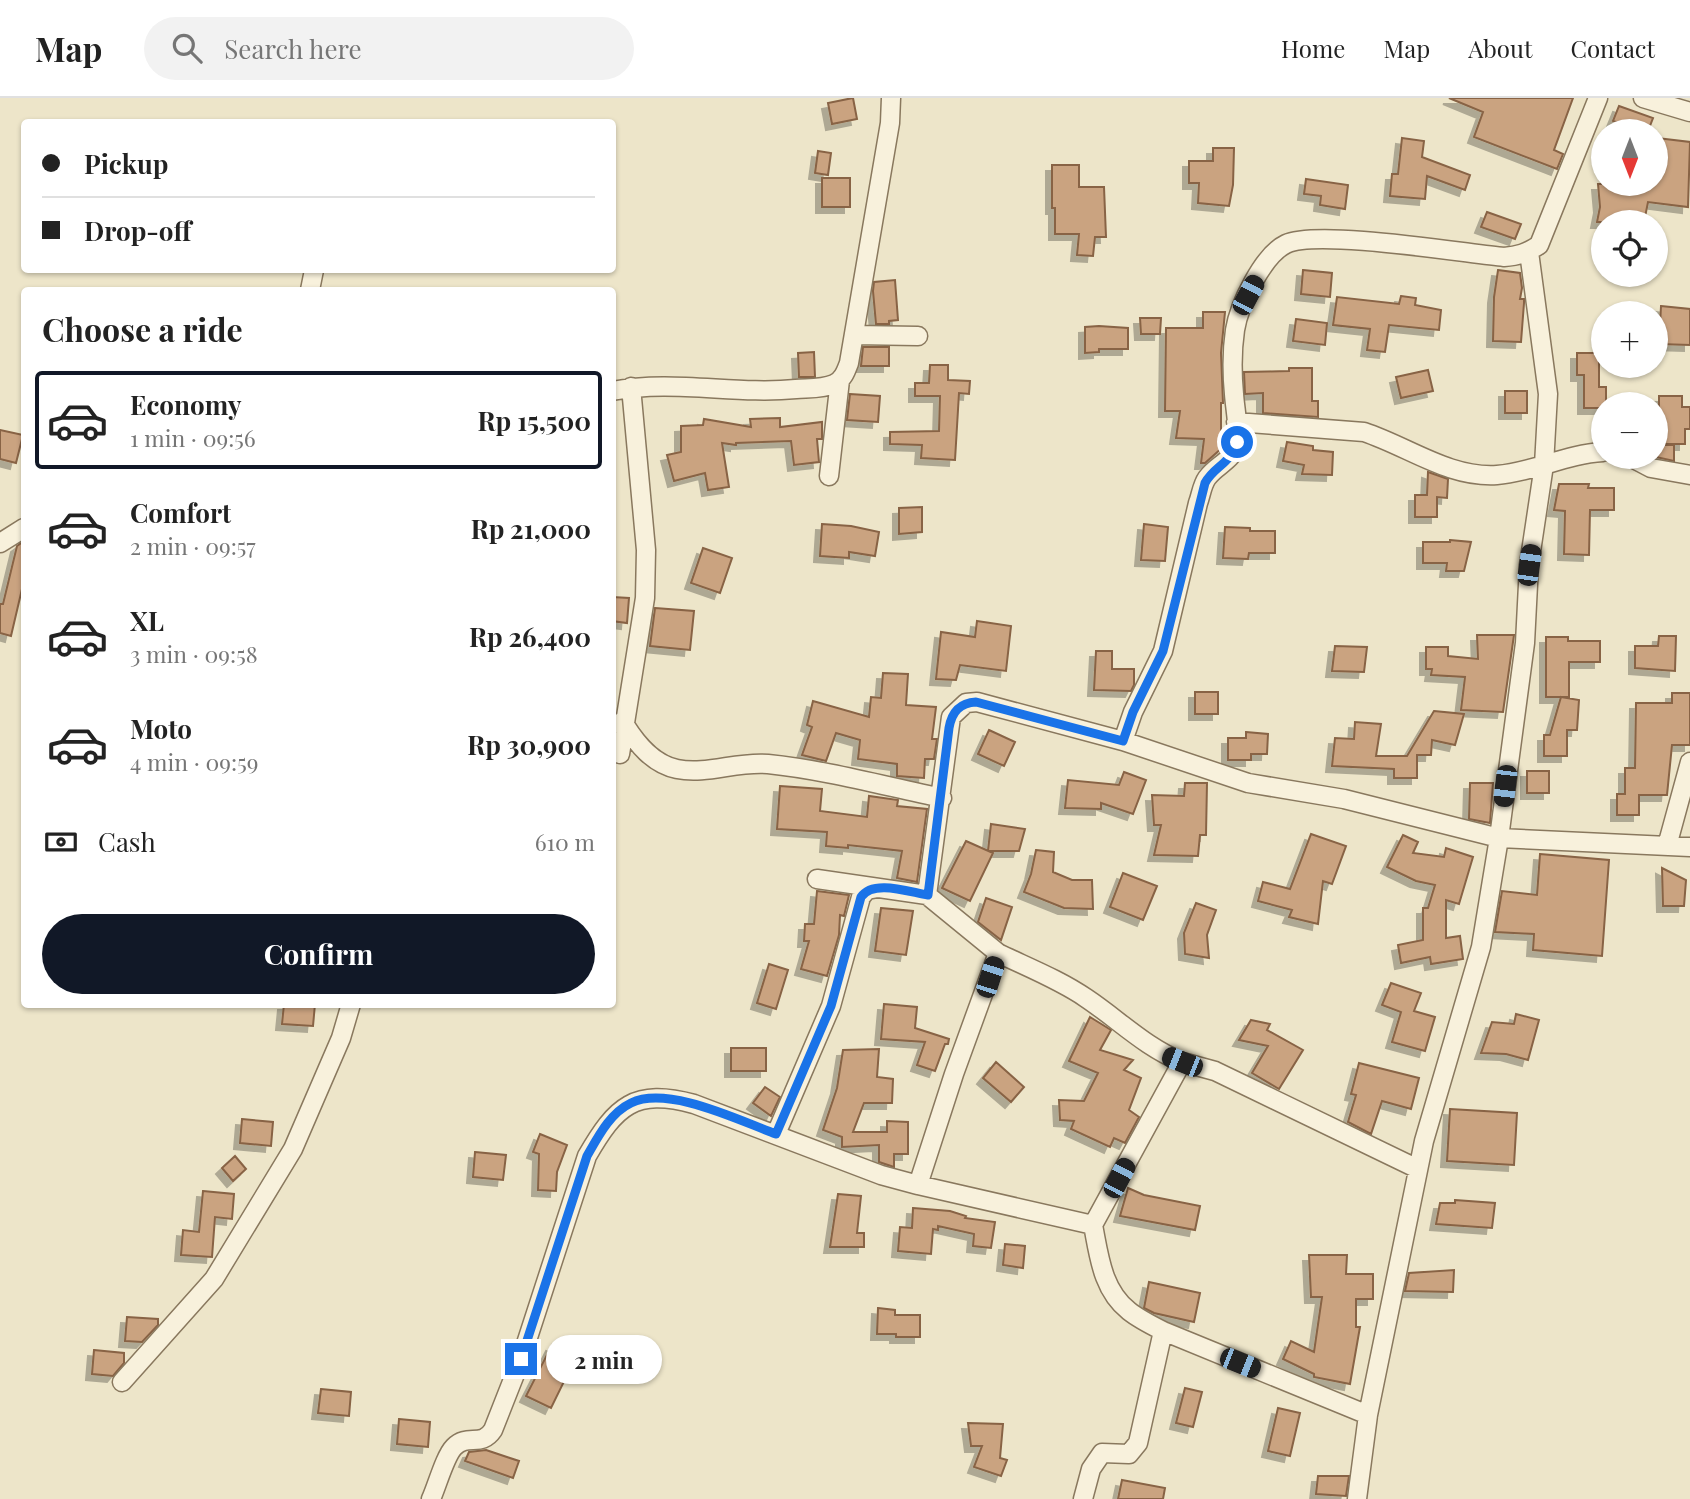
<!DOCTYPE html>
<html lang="en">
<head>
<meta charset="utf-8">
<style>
  body { margin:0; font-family:"Playfair Display",serif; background:#f2f2f2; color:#222; height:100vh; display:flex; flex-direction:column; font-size:26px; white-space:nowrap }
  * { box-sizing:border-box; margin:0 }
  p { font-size:23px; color:#767676 }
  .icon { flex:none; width:38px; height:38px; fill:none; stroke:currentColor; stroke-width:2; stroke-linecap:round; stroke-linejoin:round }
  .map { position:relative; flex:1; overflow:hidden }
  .side { position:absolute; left:21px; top:189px; width:595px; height:721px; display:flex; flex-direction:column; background:#fff; border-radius:7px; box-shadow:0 2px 5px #0004 }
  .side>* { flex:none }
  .top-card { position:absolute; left:21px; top:21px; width:595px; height:154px; border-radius:7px; box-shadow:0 2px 5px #0004; display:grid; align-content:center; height:154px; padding:0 21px; background:#fff }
  .needle { width:46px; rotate:180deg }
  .controls { position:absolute; left:1591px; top:21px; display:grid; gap:14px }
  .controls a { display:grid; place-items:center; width:77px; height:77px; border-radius:50%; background:#fff; box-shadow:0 2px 5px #0004; font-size:35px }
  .end { position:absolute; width:32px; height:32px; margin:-16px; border:9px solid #1a73e8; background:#fff; box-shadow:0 0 0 4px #fff }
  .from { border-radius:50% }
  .bubble { position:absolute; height:49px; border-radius:24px; background:#fff; box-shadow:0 2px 5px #0004; font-size:23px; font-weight:700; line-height:49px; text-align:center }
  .car { position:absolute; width:21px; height:42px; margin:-21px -10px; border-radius:9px; box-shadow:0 0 5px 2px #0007; background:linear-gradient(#222 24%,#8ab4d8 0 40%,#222 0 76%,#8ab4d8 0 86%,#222 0) }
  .top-card b { display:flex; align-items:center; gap:24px; height:66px; font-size:26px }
  .top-card b+b { border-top:2px solid #e0e0e0 }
  .top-card i { width:18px; height:18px; background:#222 }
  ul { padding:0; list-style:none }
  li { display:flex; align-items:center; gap:21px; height:98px; margin:0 14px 10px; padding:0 7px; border:4px solid transparent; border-radius:7px }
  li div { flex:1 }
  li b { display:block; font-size:26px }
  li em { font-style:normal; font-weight:700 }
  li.current { border-color:#111827 }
  li>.icon { width:63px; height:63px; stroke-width:1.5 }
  h2 { padding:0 21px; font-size:32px; line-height:84px }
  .pay { display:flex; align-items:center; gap:18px; height:77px; padding:0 21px; font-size:26px }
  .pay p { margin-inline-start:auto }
  .cta { display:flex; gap:14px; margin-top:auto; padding:14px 21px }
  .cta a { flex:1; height:80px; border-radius:42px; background:#111827; color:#fff; font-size:28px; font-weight:700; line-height:80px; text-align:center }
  header { display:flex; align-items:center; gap:42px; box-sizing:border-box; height:98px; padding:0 35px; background:#fff; border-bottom:2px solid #e0e0e0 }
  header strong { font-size:33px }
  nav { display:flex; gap:38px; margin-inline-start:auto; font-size:24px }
  .search { width:490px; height:63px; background:#f2f2f2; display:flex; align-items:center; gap:18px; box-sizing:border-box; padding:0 24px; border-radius:38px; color:#767676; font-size:26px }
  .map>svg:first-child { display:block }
  .building { fill:#caa380; stroke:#886345; stroke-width:2; filter:url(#shadow) }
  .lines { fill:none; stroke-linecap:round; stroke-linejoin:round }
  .minor-casing { stroke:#89785e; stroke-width:21 }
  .minor { stroke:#f8f1dc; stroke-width:18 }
  .route { stroke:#1a73e8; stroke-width:9 }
</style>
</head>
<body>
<header>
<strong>Map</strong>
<div class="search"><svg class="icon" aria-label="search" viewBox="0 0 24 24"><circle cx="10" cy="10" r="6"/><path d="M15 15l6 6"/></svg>Search here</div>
<nav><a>Home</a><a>Map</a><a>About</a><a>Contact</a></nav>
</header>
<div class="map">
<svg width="1690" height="1401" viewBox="0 0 1690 1401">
  <defs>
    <filter id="shadow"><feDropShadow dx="-6" dy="6" stdDeviation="0" flood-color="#0004"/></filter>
  </defs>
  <rect width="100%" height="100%" fill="#ede5c9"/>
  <path class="building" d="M853 0 857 21 832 26 828 5Z
    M1449 0H1573L1554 52 1563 56 1557 71 1474 39 1483 14Z
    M1619 8 1653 20 1648 33H1641L1613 23Z
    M1402 40 1424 43 1422 59 1470 77 1465 92 1427 78 1425 101 1390 98 1392 76H1398Z
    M1657 40 1690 44 1688 109 1648 104 1644 124H1597L1600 109 1598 86H1656Z
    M1213 50H1234L1233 87 1229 108 1198 105 1199 85H1189V63H1213Z
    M818 53 831 55 828 77 815 75Z
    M1052 67H1079V89H1104L1106 139H1095L1093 158 1077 157 1079 136H1055V110H1052Z
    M822 80H850V109H822Z
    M1306 81 1348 87 1345 111 1320 107 1321 98 1304 96Z
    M1487 114 1521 126 1515 141 1481 129Z
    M1303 172 1332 175 1330 199 1301 196Z
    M1498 172 1520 175 1522 190 1520 201H1524V205L1521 244 1493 243 1494 199Z
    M895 182 898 222 889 223V226H876L873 193 874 184Z
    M1401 198 1416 200 1415 207 1441 212 1439 232 1389 227 1385 254 1367 252 1370 231 1333 227 1337 199 1399 206Z
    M1661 208 1690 211V247L1659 246Z
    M1203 214H1225L1221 255 1223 305H1221V336H1226L1223 349 1205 365H1201L1204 341 1176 340 1180 313H1165L1166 230H1203Z
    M1140 220H1161L1160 236H1141Z
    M1296 221 1327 225 1325 247 1293 243Z
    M1099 228 1128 230V251H1099V254L1085 255V229Z
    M863 249H889V268H861Z
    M814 254 815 279H799L798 255Z
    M1577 255H1599V289H1606V306H1603V310H1584V277H1577Z
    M930 267H948V282L970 283 969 296 959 295 955 362 921 360 922 347 890 346V334L939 333 940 298H915V285H929Z
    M1289 270H1312V303H1318V319L1263 315V295L1245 296 1244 274 1289 273Z
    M1428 272 1433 293 1401 300 1396 279Z
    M1505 293H1527V315H1505Z
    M850 296 880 298 878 324 847 322Z
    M1659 298H1682V309H1690V331H1685V346H1663V319H1659Z
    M780 320V329L822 324V341H817L819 364 794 367 791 343 736 345V347L722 345 729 389 708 392 705 375 674 383 667 357 681 354V328L703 327 704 321 751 329 750 321Z
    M0 332 23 337 16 365 0 361Z
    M1287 344 1313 348V352L1333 354 1332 377 1302 376 1304 367 1283 363Z
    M1656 347H1674V363L1656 359Z
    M1428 374 1448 381 1447 400 1437 399V419H1415V397H1427Z
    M1559 386H1589L1588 390H1614V412H1590L1589 457 1564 456 1565 413 1554 412Z
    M922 409V434L899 436V410Z
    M822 426 851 428 879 434 875 458 849 454V460L820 458Z
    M1144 426 1168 429 1165 463 1141 462Z
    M1225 429 1250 430V433H1275V455H1249L1248 461 1223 460Z
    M1450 442 1471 444 1464 473H1446L1447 465H1423V444H1450Z
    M24 443V491H22L11 538 0 535V506H3L17 448Z
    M703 450 732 460 720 495 691 485Z
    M612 499 629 500 627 525 612 523Z
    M655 510 694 513 690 552 650 548Z
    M977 523 1011 528 1006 573 960 567 956 582 936 581 941 534 975 539Z
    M1477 537H1514L1503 614 1461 612 1465 579 1431 577 1432 571H1426V549H1448V558L1478 561Z
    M1659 538H1676L1675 573 1635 570V548H1658Z
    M1546 539H1568V543H1600V564H1569V599H1546Z
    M1335 548 1367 549 1364 574 1332 573Z
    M1096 553H1112V571H1134V587L1131 593 1094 592Z
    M883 575 908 576 906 607 936 609 932 641H937L934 661H925L924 680 897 678V666L858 661 860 642 836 635 826 663 802 657 812 629 807 627 813 603 869 619 871 599 881 600Z
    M1195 594H1218V616H1195Z
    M1672 595H1690V647H1672L1667 697H1639V717H1617V696H1625V670H1635L1636 605H1672Z
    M1561 599 1579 602 1577 632H1567V658H1544V637H1550Z
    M1434 613 1464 616 1455 647 1432 642 1431 657H1417V680H1394V671L1332 668 1335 640 1354 641 1355 624 1381 626 1376 658H1407Z
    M989 632 1015 644 1004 668 978 656Z
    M1246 634 1268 636 1267 656H1251V662H1228V640H1246Z
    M1527 673H1549V695H1527Z
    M1124 674 1146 682 1133 716 1101 705V711L1065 710 1068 682 1119 687Z
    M1185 685H1207L1206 737H1200L1198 758 1154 757 1161 727H1154L1152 697 1184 698Z
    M1470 685H1493L1490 725 1469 721Z
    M780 688 822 691 820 713 867 719 869 698 898 702 897 708 927 711 917 784 897 780 902 753 848 747V750L826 748 827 734 777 731Z
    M991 726 1025 731 1019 753H988Z
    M1311 736 1346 748 1332 786 1323 783 1318 826 1289 819 1292 812 1258 803 1263 784 1290 791Z
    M1403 737 1418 744 1413 755 1444 759 1446 750 1473 759 1459 806 1446 802V840L1460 838 1463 861 1431 866 1430 859 1401 865 1398 847 1423 842V810H1428L1435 787 1416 783 1387 769Z
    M966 743 993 755 970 803 942 790Z
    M1036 752 1054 754 1053 774 1072 782H1092L1093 811 1064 810 1024 794 1031 776Z
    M1540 756 1609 762 1602 858 1533 852 1534 836 1495 834 1502 793 1537 797Z
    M1662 770 1686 782 1684 808H1663Z
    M1123 775 1157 788 1143 822 1110 809Z
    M817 793 849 797 844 818 840 817 839 837 827 878 801 871 809 843H804L805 826H814Z
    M986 800 1012 809 1001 842 978 824Z
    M1196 805 1216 812 1207 837 1209 860 1185 856 1184 835Z
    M881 810 913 813 906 857 875 853Z
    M769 866 788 872 776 911 757 905Z
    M1391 885 1421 895 1414 913 1435 919 1425 953 1392 944 1401 914 1382 907Z
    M284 906H315L313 928 282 926Z
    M884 906 917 909 915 930 949 941 948 946H945L935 973 917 967 925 944 881 941Z
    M1516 916 1539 922 1528 962 1506 956 1481 955 1492 924 1514 926Z
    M1090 919 1111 932 1100 952 1133 962 1124 972 1141 980 1129 1012 1139 1019 1125 1045 1114 1040 1110 1049 1071 1031 1074 1023 1060 1022 1059 1002 1084 1003 1098 975 1069 963Z
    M1251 922 1270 926 1267 932 1303 952 1279 991 1252 975 1268 948 1239 942Z
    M731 950H766V973H731Z
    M879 951 877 979 893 981 892 1005H864L853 1034H887V1023L908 1024V1056H894V1069L879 1064V1047L842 1049V1039L823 1032 837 990 843 952Z
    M996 964 1024 989 1011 1004 983 980Z
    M1359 965 1419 980 1411 1011 1382 1003 1371 1036 1348 1024 1356 997 1351 996Z
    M765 989 780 999 771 1018 753 1005Z
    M1450 1011 1517 1015 1514 1067 1447 1063Z
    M242 1021 273 1024 271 1048 240 1045Z
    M540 1036 567 1047 557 1074 556 1093 538 1092 539 1056 533 1054Z
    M475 1054 506 1057 503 1082 473 1079Z
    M235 1058 246 1071 233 1083 222 1070Z
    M1128 1090 1144 1097 1200 1108 1195 1132 1120 1118Z
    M203 1093 234 1096 232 1121 215 1119 212 1159 181 1157 183 1132 199 1134Z
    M838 1096 861 1098 857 1135H864V1149H830Z
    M1455 1102 1495 1105 1492 1130 1436 1126 1440 1105H1455Z
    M913 1110 950 1113 966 1118 965 1120 995 1124 991 1150 973 1148 974 1136 938 1128V1132L933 1131 931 1156 898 1153 900 1129 912 1130Z
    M1005 1146 1025 1148 1023 1170 1003 1167Z
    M1309 1157H1347L1346 1176H1373V1201H1356V1229H1360L1350 1286 1314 1279V1276L1283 1261 1291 1243 1314 1254 1322 1199H1311Z
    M1454 1172 1453 1194 1405 1193 1409 1175Z
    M1149 1184 1200 1195 1194 1224 1154 1215 1144 1210Z
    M878 1210 895 1212V1217H920V1239H896V1236H877Z
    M127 1219 158 1221V1227L142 1244 125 1243Z
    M552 1247 576 1259 551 1310 526 1298Z
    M94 1252 124 1255V1265L113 1278 92 1276Z
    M1185 1290 1202 1294 1193 1329 1176 1325Z
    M321 1291 351 1294 349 1318 318 1315Z
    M1278 1310 1300 1315 1290 1358 1268 1353Z
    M399 1321 430 1324 428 1349 397 1346Z
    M968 1325 1003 1326 1000 1360 1007 1362 1001 1378 974 1369 982 1348H971Z
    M486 1352 519 1363 513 1380 465 1363 469 1354Z
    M1318 1378H1349L1346 1398 1316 1396Z
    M1122 1382 1165 1390 1163 1401H1118Z"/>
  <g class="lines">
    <defs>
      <path id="minor" d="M1643 0 1690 14
        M310 192 314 172
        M854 237 918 238
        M612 293C673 281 735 297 796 291 808 290 823 291 834 286 843 282 846 273 849 265L890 25 891 0
        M1236 324 1364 334C1409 349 1449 380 1497 377 1534 374 1566 356 1603 354
        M1630 359 1651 370 1690 377
        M829 378 840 282
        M0 445 24 430
        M612 625 625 627C637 646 653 666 677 671 707 677 737 663 768 666 826 672 884 688 942 700
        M1123 643 1133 614 1163 553 1198 405C1201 397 1202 387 1207 380 1217 366 1234 363 1237 344 1239 328 1235 311 1234 296 1232 275 1232 252 1235 232 1239 207 1263 157 1286 146 1317 131 1463 155 1504 159 1518 158 1527 155 1539 147L1598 0
        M620 656 645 500 646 452 631 289
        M1667 748 1690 664
        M817 781 927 797
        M998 855C1027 869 1060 882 1086 900 1119 922 1145 949 1182 964
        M776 1036 831 908 861 799 867 792 878 790
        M1093 1127 918 1087 954 976 998 855 927 797 951 619 966 605 977 604 1123 643 1248 685 1344 701 1499 740 1690 749
        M1163 1233C1151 1227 1139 1221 1129 1213 1102 1192 1099 1157 1093 1127L1182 964 1215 973 1418 1071
        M122 1284 214 1181 293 1051 341 940 351 906
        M431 1401C437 1388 445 1358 454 1349 468 1335 481 1350 493 1332L521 1261 587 1058C616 1008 634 990 694 1006L881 1077 918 1087
        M1083 1401 1091 1371 1102 1355 1129 1356 1138 1345 1163 1233 1368 1317
        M1357 1401 1368 1317 1424 1043 1481 849 1499 740 1525 545 1529 467 1544 367 1548 296 1529 154"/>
    </defs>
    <use href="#minor" class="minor-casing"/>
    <use href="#minor" class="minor"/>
  </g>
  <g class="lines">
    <path class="route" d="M521 1261 587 1058C598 1039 610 1015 631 1005 668 987 740 1023 776 1036L831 908 861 799C873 781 909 794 928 797L949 630C952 613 960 605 976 604L1123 643 1133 614 1163 553 1205 385C1215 367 1229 368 1237 344"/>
  </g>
</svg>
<div class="controls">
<a><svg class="needle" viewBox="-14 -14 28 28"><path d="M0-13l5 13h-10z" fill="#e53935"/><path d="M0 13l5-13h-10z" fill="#767676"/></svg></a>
<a><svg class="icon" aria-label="locate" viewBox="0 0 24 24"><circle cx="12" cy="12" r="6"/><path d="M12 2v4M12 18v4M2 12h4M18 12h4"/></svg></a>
<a>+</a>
<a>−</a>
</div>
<i class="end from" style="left:1237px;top:344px"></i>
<i class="end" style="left:521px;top:1261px"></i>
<div class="bubble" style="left:546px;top:1237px;width:116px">2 min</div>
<i class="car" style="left:1248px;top:197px;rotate:28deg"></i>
<i class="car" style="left:1529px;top:467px;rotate:8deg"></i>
<i class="car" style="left:1505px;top:688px;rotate:187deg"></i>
<i class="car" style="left:990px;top:879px;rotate:18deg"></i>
<i class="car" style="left:1182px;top:964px;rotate:292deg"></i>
<i class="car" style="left:1119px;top:1080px;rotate:28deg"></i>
<i class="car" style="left:1240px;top:1265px;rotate:112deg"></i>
<div class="top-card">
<b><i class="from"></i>Pickup</b>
<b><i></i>Drop-off</b>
</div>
<section class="side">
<h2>Choose a ride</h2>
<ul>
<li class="current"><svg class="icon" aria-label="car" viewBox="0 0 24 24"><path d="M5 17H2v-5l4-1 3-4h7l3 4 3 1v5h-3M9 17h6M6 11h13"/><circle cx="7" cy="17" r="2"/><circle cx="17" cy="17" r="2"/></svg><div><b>Economy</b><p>1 min · 09:56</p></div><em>Rp 15,500</em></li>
<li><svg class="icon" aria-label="car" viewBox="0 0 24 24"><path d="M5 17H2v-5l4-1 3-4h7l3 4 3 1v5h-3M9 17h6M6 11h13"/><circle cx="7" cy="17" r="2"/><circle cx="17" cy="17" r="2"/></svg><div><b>Comfort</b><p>2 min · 09:57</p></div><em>Rp 21,000</em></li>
<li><svg class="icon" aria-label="car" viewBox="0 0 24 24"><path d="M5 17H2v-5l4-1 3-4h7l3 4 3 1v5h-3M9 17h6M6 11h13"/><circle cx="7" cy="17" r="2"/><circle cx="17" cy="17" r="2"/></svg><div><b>XL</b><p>3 min · 09:58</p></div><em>Rp 26,400</em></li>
<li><svg class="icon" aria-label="car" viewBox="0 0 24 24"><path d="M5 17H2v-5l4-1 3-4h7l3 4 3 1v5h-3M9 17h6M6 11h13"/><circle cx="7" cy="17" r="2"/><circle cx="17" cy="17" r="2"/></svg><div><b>Moto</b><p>4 min · 09:59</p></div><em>Rp 30,900</em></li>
</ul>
<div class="pay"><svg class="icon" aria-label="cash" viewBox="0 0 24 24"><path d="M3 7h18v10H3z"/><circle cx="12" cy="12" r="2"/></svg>Cash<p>610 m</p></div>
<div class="cta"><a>Confirm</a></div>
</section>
</div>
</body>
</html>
